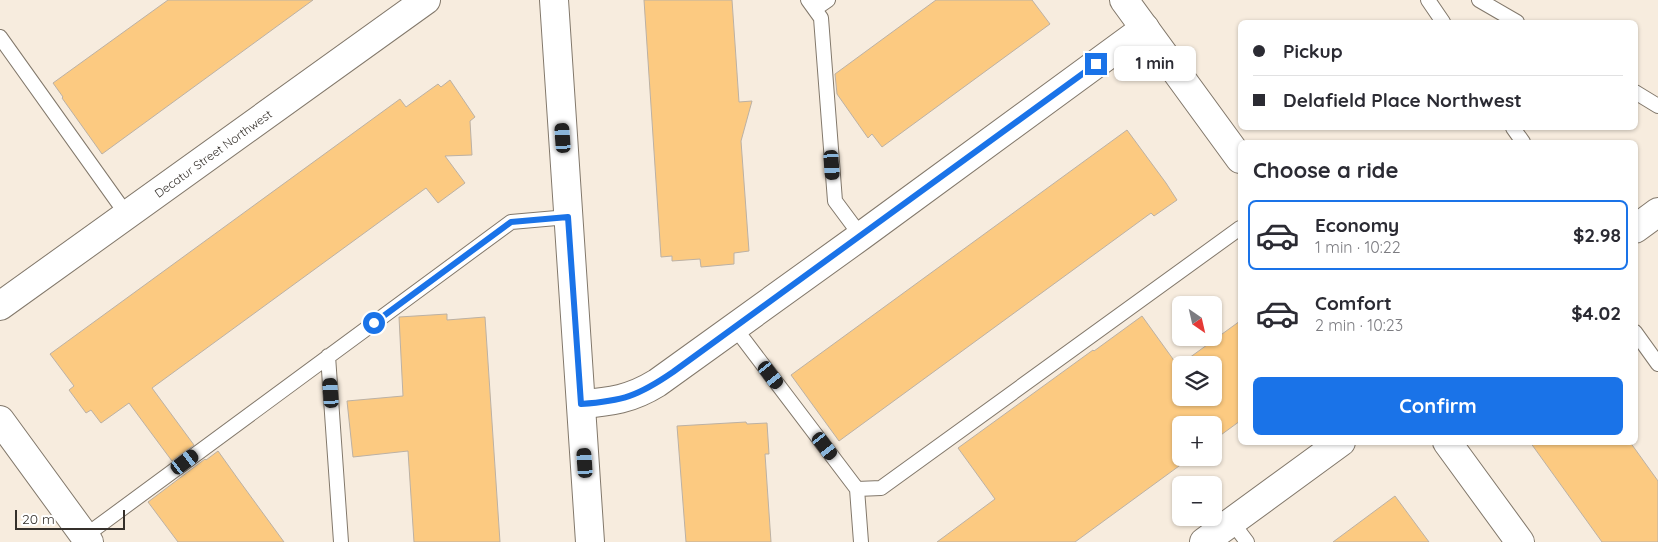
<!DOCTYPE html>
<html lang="en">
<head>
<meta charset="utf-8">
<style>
  body { margin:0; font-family:Quicksand,sans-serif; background:#f7f7f7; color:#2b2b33; height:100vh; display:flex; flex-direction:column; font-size:19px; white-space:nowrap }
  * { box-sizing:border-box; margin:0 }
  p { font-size:16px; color:#7c7c81 }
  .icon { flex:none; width:28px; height:28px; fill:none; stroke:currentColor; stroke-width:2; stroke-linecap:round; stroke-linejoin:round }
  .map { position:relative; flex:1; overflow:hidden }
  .panel { position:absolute; left:1238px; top:140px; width:400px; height:305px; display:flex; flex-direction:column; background:#fff; border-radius:8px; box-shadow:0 1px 4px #0004 }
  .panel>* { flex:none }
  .top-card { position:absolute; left:1238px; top:20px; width:400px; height:110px; border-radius:8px; box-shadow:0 1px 4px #0004; display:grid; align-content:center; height:110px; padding:0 15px; background:#fff }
  .needle { width:32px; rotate:146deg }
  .fabs { position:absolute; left:1172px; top:296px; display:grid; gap:10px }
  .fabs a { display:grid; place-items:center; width:50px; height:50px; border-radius:8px; background:#fff; box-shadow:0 1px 4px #0004; font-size:25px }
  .scale { position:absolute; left:15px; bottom:12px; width:110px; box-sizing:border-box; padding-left:5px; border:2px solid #35302b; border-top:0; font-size:14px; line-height:18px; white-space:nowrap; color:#35302b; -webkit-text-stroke:4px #fff; paint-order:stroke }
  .end { position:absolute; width:22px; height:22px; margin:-11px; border:6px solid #1a73e8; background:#fff; box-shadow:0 0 0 2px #fff }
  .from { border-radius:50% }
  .bubble { position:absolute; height:35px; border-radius:8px; background:#fff; box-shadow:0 1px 4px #0004; font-size:16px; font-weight:700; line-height:35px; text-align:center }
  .car { position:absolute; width:15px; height:30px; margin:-15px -8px; border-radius:6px; box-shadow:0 0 4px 1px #0007; background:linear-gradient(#222 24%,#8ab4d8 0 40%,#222 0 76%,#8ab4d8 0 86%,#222 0) }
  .top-card b { display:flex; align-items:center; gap:18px; height:48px; font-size:19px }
  .top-card b+b { border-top:1px solid #e1e1e2 }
  .top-card i { width:12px; height:12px; background:#2b2b33 }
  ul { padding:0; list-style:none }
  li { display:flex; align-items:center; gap:15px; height:70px; margin:0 10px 8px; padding:0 5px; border:2px solid transparent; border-radius:8px }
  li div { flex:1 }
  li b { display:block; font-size:19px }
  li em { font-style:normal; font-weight:700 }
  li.current { border-color:#1a73e8 }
  li>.icon { width:45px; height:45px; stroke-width:1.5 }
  h2 { padding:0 15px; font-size:22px; line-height:60px }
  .button { display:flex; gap:10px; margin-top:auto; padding:10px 15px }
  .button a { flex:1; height:58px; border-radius:8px; background:#1a73e8; color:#fff; font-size:20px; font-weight:700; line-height:58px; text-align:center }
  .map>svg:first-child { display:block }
  .building { fill:#fcca81; stroke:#bcb1a4; fill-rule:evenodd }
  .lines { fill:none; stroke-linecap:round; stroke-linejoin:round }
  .service-casing { stroke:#82786b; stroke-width:16 }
  .minor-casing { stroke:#82786b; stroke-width:30 }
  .tertiary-casing { stroke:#82786b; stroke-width:30 }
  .service { stroke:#fff; stroke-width:14 }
  .minor { stroke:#fff; stroke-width:28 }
  .tertiary { stroke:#fff; stroke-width:28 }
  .route { stroke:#1a73e8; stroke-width:6 }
  .labels { text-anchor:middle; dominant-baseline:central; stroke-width:5; stroke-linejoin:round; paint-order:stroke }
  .street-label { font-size:12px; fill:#35302b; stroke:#fff }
</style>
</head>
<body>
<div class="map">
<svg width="1658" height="542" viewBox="0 0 1658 542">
  <rect width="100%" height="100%" fill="#f7ecde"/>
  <path class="building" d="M168 0H313L102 154 62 98 63 97 53 83Z
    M644 0H732L739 102 752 101 741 141 749 251 734 253V264L701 267 700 259 672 261V256L661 257Z
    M936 0H1032L1050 24 882 147 872 134 868 138 837 94 835 74Z
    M450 80 475 117 470 121 472 155 445 156 465 183 438 203 426 188 152 388 194 445 172 461 129 403 101 423 91 410 86 413 69 390 74 386 50 354 400 99 406 107 438 84 441 87Z
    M1127 130 1166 183 1177 200 1154 216 1151 213 839 441 791 375Z
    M447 314V320L485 317 500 542H414L408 451 353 457 347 401 403 396 399 317Z
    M1142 316 1178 366 1240 321V421L1214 440V425H1181V458H1190L1075 542H937L995 499 958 448 1093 350 1094 351ZM1181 365H1214V398H1181Z
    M746 422 747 424 767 423 769 454H765L771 542H686L677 426Z
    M1530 442H1630L1658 481V542H1602Z
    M218 451 238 479 284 542H178L148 502 205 459 206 460Z
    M1395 496 1429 542H1333Z"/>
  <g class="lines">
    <defs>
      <path id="service" d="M808 0 821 18 835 201 861 236
        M1428 0 1443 22
        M1479 0 1517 22
        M815 9 828 0
        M0 37 127 215
        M1635 92 1658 106
        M1513 128 1523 142
        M735 328 857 489 861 542
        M1635 332 1658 364
        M328 356 341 542
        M857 489 881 488 1240 228
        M1232 522 1247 542
        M85 536 511 222 568 217"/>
      <g id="minor">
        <path d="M1124 0 1240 159"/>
        <path d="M1635 229 1658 212"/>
        <path id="s1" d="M0 306 426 0"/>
        <path d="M581 404C611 402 631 399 657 383L861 236 1145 28"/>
        <path d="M1447 442 1520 542"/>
        <path d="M1204 542 1341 442"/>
      </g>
      <path id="tertiary" d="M554 0 590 542
        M0 420 89 542"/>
    </defs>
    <use href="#service" class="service-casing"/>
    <use href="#minor" class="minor-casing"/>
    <use href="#tertiary" class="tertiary-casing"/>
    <use href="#service" class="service"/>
    <use href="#minor" class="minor"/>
    <use href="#tertiary" class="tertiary"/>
  </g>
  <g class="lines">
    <path class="route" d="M374 323 511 222 568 217 581 404C623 401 638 396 673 372L1096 64"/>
  </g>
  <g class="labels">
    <g class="street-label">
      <text stroke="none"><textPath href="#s1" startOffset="262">Decatur Street Northwest</textPath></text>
    </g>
  </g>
</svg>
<div class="fabs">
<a><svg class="needle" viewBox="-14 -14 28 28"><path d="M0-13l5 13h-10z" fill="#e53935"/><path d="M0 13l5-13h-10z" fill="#7c7c81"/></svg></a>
<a><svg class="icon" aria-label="layers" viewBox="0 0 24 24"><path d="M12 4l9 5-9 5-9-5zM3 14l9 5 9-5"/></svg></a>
<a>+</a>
<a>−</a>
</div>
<div class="scale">20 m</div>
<i class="end from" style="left:374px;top:323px"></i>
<i class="end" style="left:1096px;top:64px"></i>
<div class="bubble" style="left:1114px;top:46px;width:82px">1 min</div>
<i class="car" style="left:563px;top:138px;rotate:356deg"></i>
<i class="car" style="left:832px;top:165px;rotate:176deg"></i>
<i class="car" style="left:771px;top:375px;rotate:143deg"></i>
<i class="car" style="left:331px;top:393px;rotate:356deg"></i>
<i class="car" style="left:825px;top:446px;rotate:143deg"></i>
<i class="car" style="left:185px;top:462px;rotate:53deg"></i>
<i class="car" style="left:585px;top:463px;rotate:356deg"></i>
<div class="top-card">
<b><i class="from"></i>Pickup</b>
<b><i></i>Delafield Place Northwest</b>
</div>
<section class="panel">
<h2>Choose a ride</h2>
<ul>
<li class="current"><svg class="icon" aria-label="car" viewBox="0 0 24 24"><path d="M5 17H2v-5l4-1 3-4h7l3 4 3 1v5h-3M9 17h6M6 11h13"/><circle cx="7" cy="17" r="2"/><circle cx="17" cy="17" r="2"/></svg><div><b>Economy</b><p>1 min · 10:22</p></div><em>$2.98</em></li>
<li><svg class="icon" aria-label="car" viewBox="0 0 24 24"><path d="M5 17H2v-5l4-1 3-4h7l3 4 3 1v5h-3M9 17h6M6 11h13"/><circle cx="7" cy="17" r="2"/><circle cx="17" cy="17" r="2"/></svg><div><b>Comfort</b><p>2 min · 10:23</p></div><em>$4.02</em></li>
</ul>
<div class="button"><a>Confirm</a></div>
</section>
</div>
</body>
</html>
